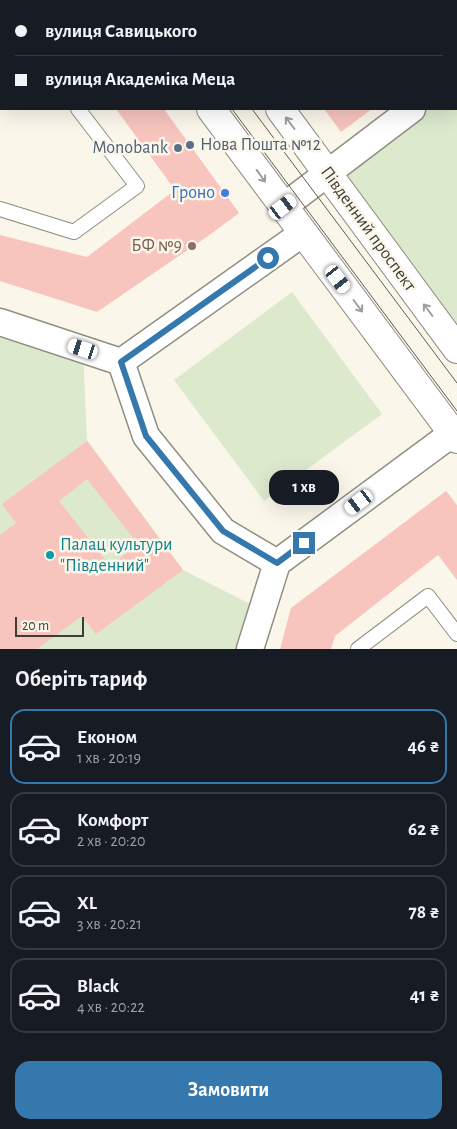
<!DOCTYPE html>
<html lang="uk">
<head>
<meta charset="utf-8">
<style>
  body { margin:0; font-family:"Alegreya Sans",sans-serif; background:#242831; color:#f1f3f6; height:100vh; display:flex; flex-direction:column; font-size:19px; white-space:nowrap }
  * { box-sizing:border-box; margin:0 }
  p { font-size:16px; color:#9ea1a6 }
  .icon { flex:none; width:28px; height:28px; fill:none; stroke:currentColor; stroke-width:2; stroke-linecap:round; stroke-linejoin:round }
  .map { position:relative; height:649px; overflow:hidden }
  .panel { display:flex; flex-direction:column; background:#171b24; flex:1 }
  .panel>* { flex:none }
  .hud { position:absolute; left:0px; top:0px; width:458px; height:110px; box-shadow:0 5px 20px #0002; display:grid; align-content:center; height:110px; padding:0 15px; background:#171b24 }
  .scale { position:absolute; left:15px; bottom:12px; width:69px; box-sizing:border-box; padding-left:5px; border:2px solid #3f3d38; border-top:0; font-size:14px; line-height:18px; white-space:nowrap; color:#3f3d38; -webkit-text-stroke:4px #fbf6ea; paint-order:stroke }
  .end { position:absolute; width:22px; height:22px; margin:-11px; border:6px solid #3578ae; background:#fff; box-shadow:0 0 0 2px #fff }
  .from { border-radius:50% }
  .bubble { position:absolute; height:35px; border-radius:15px; background:#171b24; box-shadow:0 5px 20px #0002; font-size:16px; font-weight:700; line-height:35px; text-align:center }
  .car { position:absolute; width:15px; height:30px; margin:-15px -8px; border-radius:6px; box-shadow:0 0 4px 1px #0007; background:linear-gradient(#fff 24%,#345 0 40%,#fff 0 76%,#345 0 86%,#fff 0) }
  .hud b { display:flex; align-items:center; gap:18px; height:48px; font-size:19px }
  .hud b+b { border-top:1px solid #363941 }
  .hud i { width:12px; height:12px; background:#f1f3f6 }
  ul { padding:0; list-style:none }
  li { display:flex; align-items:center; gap:15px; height:75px; margin:0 10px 8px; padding:0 5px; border:2px solid #363941; border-radius:15px }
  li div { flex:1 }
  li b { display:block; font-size:19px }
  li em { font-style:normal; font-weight:700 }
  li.on { border-color:#3578ae }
  li>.icon { width:45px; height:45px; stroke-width:1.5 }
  h2 { padding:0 15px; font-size:22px; line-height:60px }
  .action { display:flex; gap:10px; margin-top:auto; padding:10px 15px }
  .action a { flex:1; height:58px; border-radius:15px; background:#3578ae; color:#fff; font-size:20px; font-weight:700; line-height:58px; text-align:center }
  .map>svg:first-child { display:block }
  .green { fill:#dce9cd }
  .building { fill:#f7c4be; fill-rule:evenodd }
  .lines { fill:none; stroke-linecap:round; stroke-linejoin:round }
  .service-casing { stroke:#928d83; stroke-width:16 }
  .minor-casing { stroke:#928d83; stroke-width:29 }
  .secondary-casing { stroke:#928d83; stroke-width:30 }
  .service { stroke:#fff; stroke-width:14 }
  .minor { stroke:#fff; stroke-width:26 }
  .secondary { stroke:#fff; stroke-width:28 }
  .tram { stroke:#5e5c56; stroke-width:1 }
  .oneway { stroke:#9f9e9c }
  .route { stroke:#3578ae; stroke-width:6 }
  .service-dot { fill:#5c6f8a; stroke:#fbf6ea; stroke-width:2 }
  .shop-dot { fill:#3f7fe0; stroke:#fbf6ea; stroke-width:2 }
  .education-dot { fill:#8d6e63; stroke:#fbf6ea; stroke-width:2 }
  .culture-dot { fill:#0f9aa8; stroke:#fbf6ea; stroke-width:2 }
  .labels { text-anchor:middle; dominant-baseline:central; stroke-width:5; stroke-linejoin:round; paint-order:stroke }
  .service-label { font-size:18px; fill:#4e5e75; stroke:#fbf6ea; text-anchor:start }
  .shop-label { font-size:18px; fill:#366cbe; stroke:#fbf6ea; text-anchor:end }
  .street-label { font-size:18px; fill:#3f3d38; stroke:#fbf6ea }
  .education-label { font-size:18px; fill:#785e54; stroke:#fbf6ea; text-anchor:end }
  .culture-label { font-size:18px; fill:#0d838f; stroke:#fbf6ea; text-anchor:start }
</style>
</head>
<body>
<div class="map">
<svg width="457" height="649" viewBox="0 0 457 649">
  <rect width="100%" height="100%" fill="#fbf6ea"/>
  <path class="green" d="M457 75V349L335 167 412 109H456Z
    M292 292 382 414 264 501 174 380Z
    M0 322 83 349 87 440 183 570 262 610 250 649H0Z"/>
  <path class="building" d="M116 109H164L239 213 208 236 97 312 0 281V235L87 257 175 190Z
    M324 109H372L341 132Z
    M87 441 183 570 96 634 82 616 37 649H0V535L16 523 2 504ZM87 479 138 544 110 566 59 501Z
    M446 491 457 505V580L438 555 335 636 331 649H280L291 608Z"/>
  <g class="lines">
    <defs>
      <path id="service" d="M321 0 322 1
        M423 0 424 1
        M29 1 31 0
        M388 1 390 0
        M0 7 1 9
        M456 44 457 45
        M0 209 74 232 137 186 78 109
        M358 649 428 596 457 634"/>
      <path id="minor" d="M456 76 457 75
        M283 207 412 109
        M0 322 121 362 303 233
        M121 362 146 436 223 531 277 563
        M250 649 277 563 457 430"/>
      <path id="secondary" d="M131 0 132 1
        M199 0 200 1
        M211 109 457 439
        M280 109 457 349"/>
    </defs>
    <use href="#service" class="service-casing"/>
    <use href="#minor" class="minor-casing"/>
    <use href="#secondary" class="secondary-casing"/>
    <use href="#service" class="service"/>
    <use href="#minor" class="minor"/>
    <use href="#secondary" class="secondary"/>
    <path class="tram" d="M151 0 152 1
      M170 0 171 1
      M232 109 457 411
      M252 109 457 383"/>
  </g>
  <defs><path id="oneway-shaft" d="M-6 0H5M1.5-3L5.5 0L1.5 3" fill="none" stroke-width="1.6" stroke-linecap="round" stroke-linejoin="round" transform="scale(1.25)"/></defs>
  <g class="oneway">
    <use href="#oneway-shaft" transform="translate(290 123) rotate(-127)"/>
    <use href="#oneway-shaft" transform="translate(261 176) rotate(54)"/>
    <use href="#oneway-shaft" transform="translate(358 306) rotate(53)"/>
    <use href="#oneway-shaft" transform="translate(428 310) rotate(-127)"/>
  </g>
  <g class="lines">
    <path class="route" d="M268 258 121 362 146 436 223 531 277 563 304 543"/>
  </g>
  <g class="service-dot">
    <circle cx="190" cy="145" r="5"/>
    <circle cx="178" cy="148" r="5"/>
  </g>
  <circle class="shop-dot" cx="225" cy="193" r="5"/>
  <circle class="education-dot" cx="192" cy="246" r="5"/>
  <circle class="culture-dot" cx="50" cy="555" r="5"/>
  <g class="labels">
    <g class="service-label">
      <text x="200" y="145">Нова Пошта №12</text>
      <text x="168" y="148" text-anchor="end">Monobank</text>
    </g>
    <g class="shop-label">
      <text x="215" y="193">Гроно</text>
    </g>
    <g class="street-label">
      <text transform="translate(368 229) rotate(54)">Південний проспект</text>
    </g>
    <g class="education-label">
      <text x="182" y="246">БФ №9</text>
    </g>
    <g class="culture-label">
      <text x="60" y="545">Палац культури<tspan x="60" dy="21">"Південний"</tspan></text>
    </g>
  </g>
</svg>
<div class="scale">20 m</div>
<i class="end from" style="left:268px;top:258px"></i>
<i class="end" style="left:304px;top:543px"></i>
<div class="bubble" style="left:269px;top:470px;width:70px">1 хв</div>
<i class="car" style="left:283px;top:207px;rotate:52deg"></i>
<i class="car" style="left:338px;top:279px;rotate:143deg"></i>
<i class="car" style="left:83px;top:349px;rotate:288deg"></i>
<i class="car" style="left:359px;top:502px;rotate:233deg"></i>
<div class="hud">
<b><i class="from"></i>вулиця Савицького</b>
<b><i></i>вулиця Академіка Меца</b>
</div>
</div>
<section class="panel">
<h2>Оберіть тариф</h2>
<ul>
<li class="on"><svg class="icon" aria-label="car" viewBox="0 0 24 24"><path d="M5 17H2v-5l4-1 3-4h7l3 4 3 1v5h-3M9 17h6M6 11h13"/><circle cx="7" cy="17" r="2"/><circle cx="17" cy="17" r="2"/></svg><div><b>Економ</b><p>1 хв · 20:19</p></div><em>46 ₴</em></li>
<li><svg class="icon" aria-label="car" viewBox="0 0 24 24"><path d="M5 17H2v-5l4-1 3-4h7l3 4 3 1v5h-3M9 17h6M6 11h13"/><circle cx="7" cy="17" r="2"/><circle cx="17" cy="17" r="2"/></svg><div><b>Комфорт</b><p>2 хв · 20:20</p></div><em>62 ₴</em></li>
<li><svg class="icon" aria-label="car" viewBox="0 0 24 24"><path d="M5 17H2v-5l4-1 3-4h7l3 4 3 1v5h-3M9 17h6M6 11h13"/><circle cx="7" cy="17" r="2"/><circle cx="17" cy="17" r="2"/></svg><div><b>XL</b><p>3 хв · 20:21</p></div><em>78 ₴</em></li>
<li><svg class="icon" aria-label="car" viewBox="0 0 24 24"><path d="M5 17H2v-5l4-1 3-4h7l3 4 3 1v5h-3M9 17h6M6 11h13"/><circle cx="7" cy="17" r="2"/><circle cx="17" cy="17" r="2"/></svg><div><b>Black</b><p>4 хв · 20:22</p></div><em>41 ₴</em></li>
</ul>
<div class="action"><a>Замовити</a></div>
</section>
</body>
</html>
